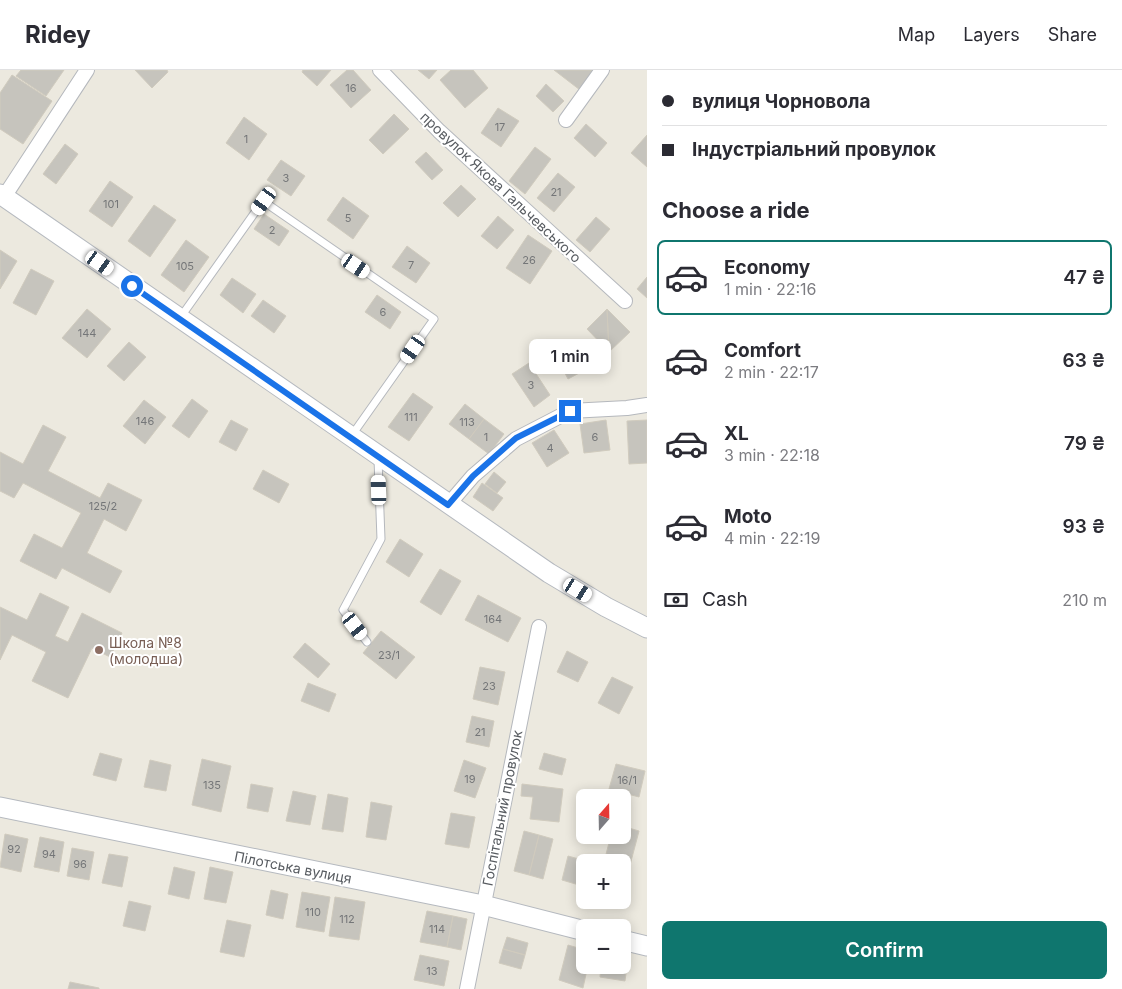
<!DOCTYPE html>
<html lang="en">
<head>
<meta charset="utf-8">
<style>
  body { margin:0; font-family:Inter,sans-serif; background:#f2f2f3; color:#2b2b33; height:100vh; display:flex; flex-direction:column; font-size:19px; white-space:nowrap }
  * { box-sizing:border-box; margin:0 }
  p { font-size:16px; color:#7c7c81 }
  .icon { flex:none; width:28px; height:28px; fill:none; stroke:currentColor; stroke-width:2; stroke-linecap:round; stroke-linejoin:round }
  .map { position:relative; flex:1; overflow:hidden }
  .side { display:flex; flex-direction:column; background:#fff; width:475px }
  .side>* { flex:none }
  .guide { display:grid; align-content:center; height:110px; padding:0 15px; background:#fff }
  .needle { width:32px; rotate:20deg }
  .buttons { position:absolute; left:576px; top:719px; display:grid; gap:10px }
  .buttons a { display:grid; place-items:center; width:55px; height:55px; border-radius:8px; background:#fff; box-shadow:0 2px 12px #0003; font-size:25px }
  .end { position:absolute; width:22px; height:22px; margin:-11px; border:6px solid #1a73e8; background:#fff; box-shadow:0 0 0 2px #fff }
  .from { border-radius:50% }
  .bubble { position:absolute; height:35px; border-radius:8px; background:#fff; box-shadow:0 2px 12px #0003; font-size:16px; font-weight:600; line-height:35px; text-align:center }
  .car { position:absolute; width:15px; height:30px; margin:-15px -8px; border-radius:6px; box-shadow:0 0 4px 1px #0007; background:linear-gradient(#fff 24%,#345 0 40%,#fff 0 76%,#345 0 86%,#fff 0) }
  .guide b { display:flex; align-items:center; gap:18px; height:48px; font-size:19px }
  .guide b+b { border-top:1px solid #e1e1e2 }
  .guide i { width:12px; height:12px; background:#2b2b33 }
  ul { padding:0; list-style:none }
  li { display:flex; align-items:center; gap:15px; height:75px; margin:0 10px 8px; padding:0 5px; border:2px solid transparent; border-radius:8px }
  li div { flex:1 }
  li b { display:block; font-size:19px }
  li em { font-style:normal; font-weight:600 }
  li.selected { border-color:#0f766e }
  li>.icon { width:45px; height:45px; stroke-width:1.5 }
  h2 { padding:0 15px; font-size:22px; line-height:60px }
  .pay { display:flex; align-items:center; gap:12px; height:55px; padding:0 15px; font-size:19px }
  .pay p { margin-inline-start:auto }
  .button { display:flex; gap:10px; margin-top:auto; padding:10px 15px }
  .button a { flex:1; height:58px; border-radius:8px; background:#0f766e; color:#fff; font-size:20px; font-weight:600; line-height:58px; text-align:center }
  header { display:flex; align-items:center; gap:30px; box-sizing:border-box; height:70px; padding:0 25px; background:#fff; border-bottom:1px solid #e1e1e2 }
  header strong { font-size:24px }
  nav { display:flex; gap:28px; margin-inline-start:auto; font-size:18px }
  main { display:flex; flex:1; min-height:0 }
  .map>svg:first-child { display:block }
  .building { fill:#c6c4bd; stroke:#d0cbbe }
  .lines { fill:none; stroke-linecap:round; stroke-linejoin:round }
  .lane-casing { stroke:#b5b8bd; stroke-width:9 }
  .street-casing { stroke:#b5b8bd; stroke-width:16 }
  .secondary-casing { stroke:#b5b9bf; stroke-width:21 }
  .lane { stroke:#fff; stroke-width:7 }
  .street { stroke:#fff; stroke-width:14 }
  .secondary { stroke:#fff; stroke-width:19 }
  .route { stroke:#1a73e8; stroke-width:6 }
  .education-dot { fill:#8d6e63; stroke:#fff; stroke-width:2 }
  .labels { text-anchor:middle; dominant-baseline:central; stroke-width:4; stroke-linejoin:round; paint-order:stroke }
  .number-label { font-size:11px; fill:#747678 }
  .street-label { font-size:14px; fill:#585c61; stroke:#fff }
  .education-label { font-size:14px; fill:#785e54; stroke:#fff; text-anchor:start }
</style>
</head>
<body>
<header>
<strong>Ridey</strong>
<nav><a>Map</a><a>Layers</a><a>Share</a></nav>
</header>
<main>
<div class="map">
<svg width="647" height="919" viewBox="0 0 647 919">
  <rect width="100%" height="100%" fill="#ece9df"/>
  <path class="building" d="M21 0H64L46 26 16 6Z
    M135 0H167L168 2 152 18Z
    M303 0H331L317 16 302 2Z
    M347 0H353L371 20 351 38 330 15Z
    M418 0H437L429 9Z
    M451 0H473L488 18 465 38 440 10Z
    M554 0H595L580 20Z
    M12 5 52 31 23 74 0 59V23Z
    M546 14 564 31 553 42 536 26Z
    M498 38 519 51 501 77 481 63Z
    M394 44 409 59 383 84 369 70Z
    M244 47 267 64 249 90 226 73Z
    M586 54 607 73 595 87 574 68Z
    M647 65V97L631 83Z
    M65 74 78 84 56 114 43 104Z
    M535 77 551 89 525 124 509 111Z
    M426 82 443 100 432 110 415 92Z
    M281 90 305 106 291 126 267 110Z
    M558 103 575 117 554 142 537 128Z
    M110 111 133 127 112 157 89 141Z
    M461 115 476 129 458 147 443 133Z
    M343 127 369 146 353 169 327 150Z
    M154 135 176 150 150 187 128 171Z
    M264 144 289 161 279 176 254 159Z
    M498 146 514 160 497 179 481 166Z
    M596 147 610 159 590 182 576 170Z
    M528 165 552 181 530 214 506 198Z
    M186 170 209 187 184 222 161 205Z
    M407 176 430 193 416 213 392 197Z
    M0 180 17 191 0 219Z
    M31 199 54 211 36 245 13 233Z
    M647 207V228L637 219Z
    M232 208 256 224 243 243 220 225Z
    M377 225 401 242 390 259 365 242Z
    M263 230 286 246 274 263 251 246Z
    M87 239 111 259 87 288 62 268Z
    M607 239 609 282 587 259Z
    M607 239 630 262 609 282Z
    M129 272 146 287 124 311 107 296Z
    M569 274 583 301 568 309 554 282Z
    M529 293 550 325 534 337 512 304Z
    M413 323 433 337 409 371 388 357Z
    M192 329 208 341 189 368 172 356Z
    M144 330 166 347 145 374 123 356Z
    M465 334 484 349 469 369 449 354Z
    M484 349 504 364 489 384 469 369Z
    M231 350 248 359 236 381 219 372Z
    M606 350 610 380 584 383 580 354Z
    M647 350V393L629 394 627 351Z
    M43 355 66 367 48 401 100 428 108 413 142 430 126 461 104 449 87 483 122 501 110 523 62 498 56 509 20 491 34 464 62 478 81 443 23 413 14 428 0 421V382L23 394Z
    M554 360 569 383 547 397 532 373Z
    M263 400 289 414 279 433 253 419Z
    M494 402 506 412 497 423 485 414Z
    M482 413 503 428 493 441 473 427Z
    M400 469 423 484 409 507 386 492Z
    M440 499 461 511 441 545 420 532Z
    M40 523 69 537 55 566 68 572 82 543 122 563 110 587 92 578 68 628 32 611 46 582 12 565 0 590V537L27 550Z
    M478 525 521 548 508 572 465 550Z
    M381 561 415 587 396 609 363 583Z
    M305 573 330 594 318 608 293 587Z
    M567 581 588 592 578 612 557 602Z
    M480 597 505 602 498 635 473 629Z
    M612 607 633 617 619 644 598 633Z
    M308 613 336 624 329 642 301 631Z
    M472 646 494 651 489 677 466 672Z
    M100 683 122 689 116 711 93 705Z
    M544 683 566 689 562 705 539 699Z
    M202 689 231 696 221 742 192 735Z
    M150 690 171 695 166 721 144 717Z
    M464 690 486 698 475 728 454 721Z
    M616 694 645 701 639 727 609 719Z
    M251 714 273 718 268 742 247 738Z
    M522 714 563 719 559 752 530 749 533 727 521 726Z
    M293 721 316 726 310 755 286 751Z
    M328 724 348 728 343 762 322 759Z
    M371 732 392 736 386 770 366 767Z
    M451 743 475 747 469 778 445 774Z
    M622 756 639 761 624 818 622 792H604L611 765H622Z
    M524 761 539 765 529 805 514 801Z
    M5 764 28 769 21 802 0 797Z
    M539 765 553 769 543 809 529 805Z
    M40 767 64 772 59 802 34 797Z
    M72 778 94 782 89 810 67 806Z
    M109 784 128 787 122 817 102 813Z
    M568 786 586 791 579 815 562 810Z
    M174 797 195 802 189 829 168 824Z
    M210 797 233 802 226 833 204 829Z
    M271 820 288 824 283 849 266 845Z
    M302 822 330 827 324 862 296 857Z
    M335 827 365 832 359 870 329 866Z
    M129 831 151 836 145 861 123 856Z
    M427 841 453 846 447 877 420 872Z
    M453 846 467 849 461 880 447 877Z
    M227 850 251 855 244 887 220 882Z
    M507 867 528 873 525 885 503 879Z
    M568 875 585 880V895H588L583 918 559 910Z
    M503 879 525 885 521 899 499 893Z
    M420 885 449 891 444 916 414 910Z
    M622 887 628 888 625 911 600 907 601 895H622Z
    M70 912 99 918V919H68Z"/>
  <g class="lines">
    <defs>
      <path id="lane" d="M180 248 263 131 434 249 352 365
        M367 572 343 540 381 469 378 389"/>
      <path id="street" d="M380 0 439 61 625 231
        M566 50 602 0
        M4 127 87 0
        M448 435 473 406 516 369 570 341 627 338 647 335
        M467 919 539 557"/>
      <path id="secondary" d="M0 124 549 503 606 537 647 558
        M0 737 483 835 585 861
        M622 870 647 876"/>
    </defs>
    <use href="#lane" class="lane-casing"/>
    <use href="#street" class="street-casing"/>
    <use href="#secondary" class="secondary-casing"/>
    <use href="#lane" class="lane"/>
    <use href="#street" class="street"/>
    <use href="#secondary" class="secondary"/>
  </g>
  <g class="lines">
    <path class="route" d="M132 216 448 435 473 406 516 368 570 341"/>
  </g>
  <circle class="education-dot" cx="99" cy="580" r="5"/>
  <g class="labels">
    <g class="number-label">
      <text x="351" y="18">16</text>
      <text x="500" y="57">17</text>
      <text x="246" y="69">1</text>
      <text x="286" y="108">3</text>
      <text x="556" y="122">21</text>
      <text x="111" y="134">101</text>
      <text x="348" y="148">5</text>
      <text x="272" y="160">2</text>
      <text x="529" y="190">26</text>
      <text x="411" y="195">7</text>
      <text x="185" y="196">105</text>
      <text x="383" y="242">6</text>
      <text x="87" y="263">144</text>
      <text x="531" y="315">3</text>
      <text x="411" y="347">111</text>
      <text x="145" y="351">146</text>
      <text x="467" y="352">113</text>
      <text x="486" y="367">1</text>
      <text x="595" y="367">6</text>
      <text x="550" y="378">4</text>
      <text x="103" y="436">125/2</text>
      <text x="493" y="549">164</text>
      <text x="389" y="585">23/1</text>
      <text x="489" y="616">23</text>
      <text x="480" y="662">21</text>
      <text x="470" y="709">19</text>
      <text x="627" y="710">16/1</text>
      <text x="212" y="715">135</text>
      <text x="14" y="779">92</text>
      <text x="49" y="784">94</text>
      <text x="80" y="794">96</text>
      <text x="313" y="842">110</text>
      <text x="347" y="849">112</text>
      <text x="437" y="859">114</text>
      <text x="432" y="901">13</text>
    </g>
    <g class="street-label">
      <text transform="translate(501 117) rotate(43)">провулок Якова Гальчевського</text>
      <text transform="translate(502 738) rotate(-79)">Госпітальний провулок</text>
      <text transform="translate(293 797) rotate(11)">Пілотська вулиця</text>
    </g>
    <g class="education-label">
      <text x="109" y="572">Школа №8<tspan x="109" dy="16">(молодша)</tspan></text>
    </g>
  </g>
</svg>
<div class="buttons">
<a><svg class="needle" viewBox="-14 -14 28 28"><path d="M0-13l5 13h-10z" fill="#e53935"/><path d="M0 13l5-13h-10z" fill="#7c7c81"/></svg></a>
<a>+</a>
<a>−</a>
</div>
<i class="end from" style="left:132px;top:216px"></i>
<i class="end" style="left:570px;top:341px"></i>
<div class="bubble" style="left:529px;top:269px;width:82px">1 min</div>
<i class="car" style="left:264px;top:131px;rotate:216deg"></i>
<i class="car" style="left:100px;top:193px;rotate:125deg"></i>
<i class="car" style="left:356px;top:196px;rotate:124deg"></i>
<i class="car" style="left:413px;top:279px;rotate:215deg"></i>
<i class="car" style="left:379px;top:420px;rotate:358deg"></i>
<i class="car" style="left:578px;top:520px;rotate:121deg"></i>
<i class="car" style="left:355px;top:556px;rotate:143deg"></i>
</div>
<section class="side">
<div class="guide">
<b><i class="from"></i>вулиця Чорновола</b>
<b><i></i>Індустріальний провулок</b>
</div>
<h2>Choose a ride</h2>
<ul>
<li class="selected"><svg class="icon" aria-label="car" viewBox="0 0 24 24"><path d="M5 17H2v-5l4-1 3-4h7l3 4 3 1v5h-3M9 17h6M6 11h13"/><circle cx="7" cy="17" r="2"/><circle cx="17" cy="17" r="2"/></svg><div><b>Economy</b><p>1 min · 22:16</p></div><em>47 ₴</em></li>
<li><svg class="icon" aria-label="car" viewBox="0 0 24 24"><path d="M5 17H2v-5l4-1 3-4h7l3 4 3 1v5h-3M9 17h6M6 11h13"/><circle cx="7" cy="17" r="2"/><circle cx="17" cy="17" r="2"/></svg><div><b>Comfort</b><p>2 min · 22:17</p></div><em>63 ₴</em></li>
<li><svg class="icon" aria-label="car" viewBox="0 0 24 24"><path d="M5 17H2v-5l4-1 3-4h7l3 4 3 1v5h-3M9 17h6M6 11h13"/><circle cx="7" cy="17" r="2"/><circle cx="17" cy="17" r="2"/></svg><div><b>XL</b><p>3 min · 22:18</p></div><em>79 ₴</em></li>
<li><svg class="icon" aria-label="car" viewBox="0 0 24 24"><path d="M5 17H2v-5l4-1 3-4h7l3 4 3 1v5h-3M9 17h6M6 11h13"/><circle cx="7" cy="17" r="2"/><circle cx="17" cy="17" r="2"/></svg><div><b>Moto</b><p>4 min · 22:19</p></div><em>93 ₴</em></li>
</ul>
<div class="pay"><svg class="icon" aria-label="cash" viewBox="0 0 24 24"><path d="M3 7h18v10H3z"/><circle cx="12" cy="12" r="2"/></svg>Cash<p>210 m</p></div>
<div class="button"><a>Confirm</a></div>
</section>
</main>
</body>
</html>
